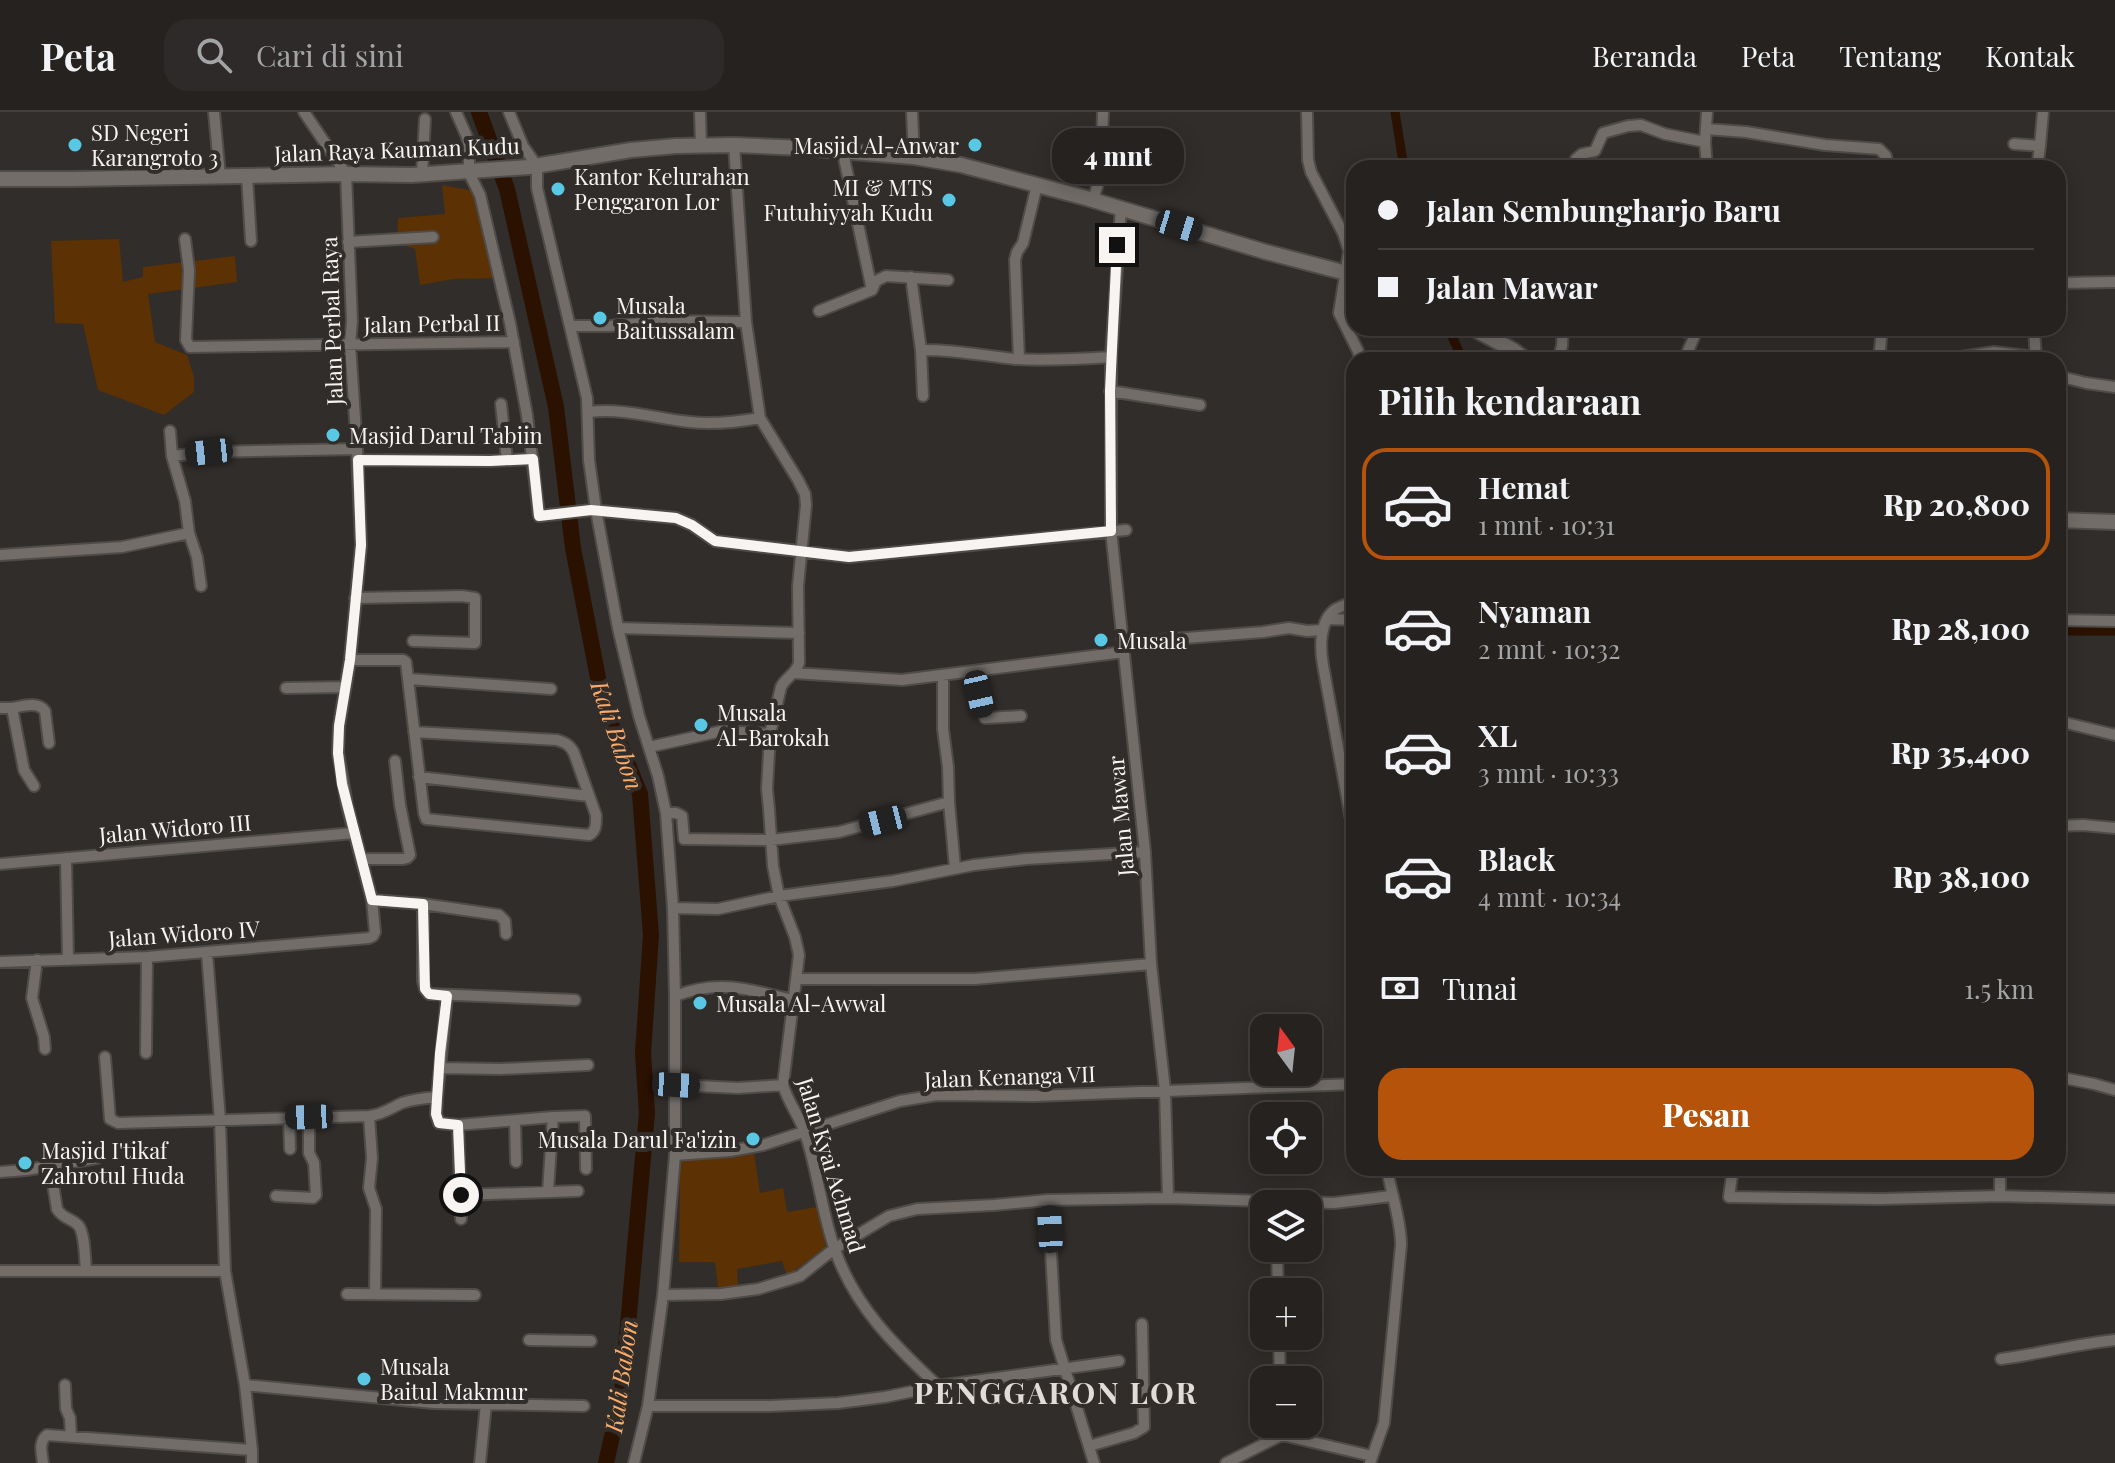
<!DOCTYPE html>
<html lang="id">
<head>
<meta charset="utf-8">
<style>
  body { margin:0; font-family:"Playfair Display",serif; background:#2d2a29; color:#f1f3f6; height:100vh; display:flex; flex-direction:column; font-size:30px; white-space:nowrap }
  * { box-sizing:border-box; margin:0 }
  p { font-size:26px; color:#a3a4a5 }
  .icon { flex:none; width:44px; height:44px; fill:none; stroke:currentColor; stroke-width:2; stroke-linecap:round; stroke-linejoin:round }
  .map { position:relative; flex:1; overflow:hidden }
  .drawer { position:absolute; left:1346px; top:240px; width:720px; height:824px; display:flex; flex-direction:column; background:#252220; border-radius:24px; box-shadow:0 4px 20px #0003,0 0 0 2px #423f3e }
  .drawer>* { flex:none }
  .top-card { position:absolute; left:1346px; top:48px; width:720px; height:176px; border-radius:24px; box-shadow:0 4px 20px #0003,0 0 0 2px #423f3e; display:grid; align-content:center; height:176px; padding:0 32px; background:#252220 }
  .needle { width:52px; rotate:345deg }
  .tools { position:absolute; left:1250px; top:902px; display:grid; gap:16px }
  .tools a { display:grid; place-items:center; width:72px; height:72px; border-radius:16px; background:#252220; box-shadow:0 4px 20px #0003,0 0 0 2px #423f3e; font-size:40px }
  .end { position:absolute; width:36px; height:36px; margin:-18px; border:10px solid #f7f4f1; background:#111; box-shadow:0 0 0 4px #111 }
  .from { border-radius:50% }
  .bubble { position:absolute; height:56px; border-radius:24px; background:#252220; box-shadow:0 4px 20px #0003,0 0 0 2px #423f3e; font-size:26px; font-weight:800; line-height:56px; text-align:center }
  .car { position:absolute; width:24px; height:48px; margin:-24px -12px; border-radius:10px; box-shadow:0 0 6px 2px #0007; background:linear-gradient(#222 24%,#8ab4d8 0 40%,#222 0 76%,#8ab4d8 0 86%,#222 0) }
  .top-card b { display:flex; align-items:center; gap:28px; height:76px; font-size:30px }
  .top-card b+b { border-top:2px solid #423f3e }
  .top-card i { width:20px; height:20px; background:#f1f3f6 }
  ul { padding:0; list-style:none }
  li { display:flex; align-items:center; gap:24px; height:112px; margin:0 16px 12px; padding:0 16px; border:4px solid transparent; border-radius:24px }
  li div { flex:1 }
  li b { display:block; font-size:30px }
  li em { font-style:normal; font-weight:800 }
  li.selected { border-color:#b45309 }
  li>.icon { width:72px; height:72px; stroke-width:1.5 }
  h2 { padding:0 32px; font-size:36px; line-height:96px }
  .pay { display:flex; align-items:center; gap:20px; height:88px; padding:0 32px; font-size:30px }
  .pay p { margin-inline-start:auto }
  .cta { display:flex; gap:16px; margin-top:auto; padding:16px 32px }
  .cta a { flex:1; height:92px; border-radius:24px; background:#b45309; color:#fff; font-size:32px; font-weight:800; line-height:92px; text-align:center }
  header { display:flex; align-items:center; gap:48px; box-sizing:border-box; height:112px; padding:0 40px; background:#252220; border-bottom:2px solid #423f3e }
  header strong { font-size:38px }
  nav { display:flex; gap:44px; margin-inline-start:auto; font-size:28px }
  .search { width:560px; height:72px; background:#2d2a29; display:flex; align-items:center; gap:20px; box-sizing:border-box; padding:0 28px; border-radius:24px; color:#a3a4a5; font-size:30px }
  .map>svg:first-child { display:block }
  .green { fill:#5c3104 }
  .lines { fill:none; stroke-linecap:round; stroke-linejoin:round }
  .canal { stroke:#2b1100; stroke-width:9 }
  .river { stroke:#2b1100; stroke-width:16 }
  .street-casing { stroke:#4e4b48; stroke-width:14 }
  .secondary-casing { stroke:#4e4b48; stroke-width:18 }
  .street { stroke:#726d69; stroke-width:10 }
  .secondary { stroke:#726d69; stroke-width:14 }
  .route { stroke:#f7f4f1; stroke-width:10 }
  .poi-dot { fill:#59c8e4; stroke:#312d2a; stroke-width:3 }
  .labels { text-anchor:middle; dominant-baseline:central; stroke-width:8; stroke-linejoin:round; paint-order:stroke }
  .poi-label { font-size:22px; fill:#f7f4f1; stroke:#312d2a; text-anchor:start }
  .street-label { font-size:22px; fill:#f7f4f1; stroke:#312d2a }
  .water-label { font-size:24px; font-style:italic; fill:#fbab69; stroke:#312d2a }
  .district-label { font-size:30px; font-weight:bold; letter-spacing:2px; fill:#e2dcd8; stroke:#312d2a }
</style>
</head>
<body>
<header>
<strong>Peta</strong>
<div class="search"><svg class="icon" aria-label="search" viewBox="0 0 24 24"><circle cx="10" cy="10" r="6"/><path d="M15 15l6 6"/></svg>Cari di sini</div>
<nav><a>Beranda</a><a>Peta</a><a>Tentang</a><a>Kontak</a></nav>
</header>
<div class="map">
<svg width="2115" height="1351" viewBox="0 0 2115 1351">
  <rect width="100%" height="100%" fill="#312d2a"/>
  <path class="green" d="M442 73 469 78 484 85 504 166 453 167 420 173 415 137 397 131 398 106 445 102Z
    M119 127 123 170 143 165V155L235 144 237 170 148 182 155 230 187 243 194 265V280L164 303 98 278 83 212 55 211 51 129Z
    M754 1041 760 1081 783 1076 787 1100 817 1095 826 1135 787 1164 782 1149 737 1157 738 1174 718 1175 715 1150H679L680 1049Z"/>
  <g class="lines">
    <path class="canal" d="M1395 0 1404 56
      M1448 216 1463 248
      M2058 519H2115"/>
    <path class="river" d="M479 0 507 77 556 295 573 436 603 592 640 682 651 823 643 941 647 1001 622 1280 606 1351"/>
    <defs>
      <path id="street" d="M214 0 220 64
        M456 0 467 25 469 35V61L480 83 510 211 527 303 539 404 591 398 676 406 692 413 715 429 849 445 1126 418
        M509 0 523 34 537 54V76L587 286 589 348 596 398 618 516 639 604 658 664 666 701 673 796 675 884V1043L663 1183 648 1294 634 1351
        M700 0 701 34
        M912 0 914 45
        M1307 0 1308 48 1311 60 1343 121 1349 139 1339 201 1358 239 1360 248
        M1706 17 1746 20 1825 33 1879 37 1886 44 1888 56
        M1705 30 1707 56
        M2014 32 2040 34 2037 56
        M734 33 746 210 760 306 798 368 805 382 806 393 798 474 799 551C796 562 786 565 781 575L770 622 767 677 769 697 773 754 779 784 795 825 799 843 783 973C788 991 801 1006 806 1024 818 1061 822 1101 835 1138 855 1195 895 1234 938 1274
        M2040 34 2043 0
        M843 41 872 178
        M1575 56 1576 47 1582 42 1595 39 1603 21 1628 14 1641 13 1665 22 1705 30 1707 0
        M422 62 425 7
        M247 64 251 129
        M1093 88 1101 62 1103 0
        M1121 96 1111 245V419L1145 740 1151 852 1165 978 1168 1086
        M185 127 189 158 186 228 190 235 514 230
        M348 130 433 125
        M911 165 921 238C952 237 984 244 1015 247 1047 249 1079 247 1111 245
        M2058 171 2115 170
        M819 199 872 178 876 169 886 164 948 168
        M570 214H610L663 209 746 210
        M1674 216 1695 223
        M2034 216 2036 248
        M1563 219 1601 216
        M921 238 923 284
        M1019 247 1015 148 1017 140 1023 131 1037 73
        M1558 248 1562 234 1563 216
        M1684 248 1698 216
        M1879 248 1882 216
        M1941 248 1994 240 2035 245
        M2058 264 2086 271 2115 275
        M1110 279 1200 293
        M501 292 507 348
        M588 300C626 296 653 306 690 310 713 313 737 310 760 306
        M170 319 172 344 209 340 357 337
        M358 348 490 349 533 347
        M189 421 197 445 201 474
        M0 443 122 435 189 421 185 389 172 344
        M355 486 462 484 475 486V531L413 529
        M1354 489C1348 492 1341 494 1336 497 1319 508 1320 536 1323 553L1354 724
        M1327 507 1354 508
        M2058 508 2115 509
        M618 516 799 521
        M1123 531 1263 520 1289 516 1307 519 1322 518
        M350 548H403L406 550 424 701 426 707 589 723C597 719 596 710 596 703L574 641C570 633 566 631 557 628L414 620
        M974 559 985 606 1021 604
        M794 561 902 568 1124 540
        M409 567 551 577
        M286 576 345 575
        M0 596H12L24 658 34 674
        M12 596C23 594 38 589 45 599L49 631
        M2058 609 2115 623
        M649 635 722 619 770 622
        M419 665 589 684
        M949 690 955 756
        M666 701H676L682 704 684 727 771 728 839 720 949 690 948 655 943 617V563
        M2058 714 2083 713 2115 716
        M66 746 68 848
        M362 747H403L407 746 410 743 400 693 395 649
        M0 752 354 721
        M372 788 423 792V869L425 877 429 882 575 888
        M423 792 499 803 505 809 506 822
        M673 796 718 797 779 784 893 769 974 753 1026 747 1145 740
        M207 841 220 1008 225 1159 245 1273 252 1338V1351
        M37 848 32 886 44 925 45 937
        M0 850 147 845 369 826 373 824 375 820 372 788 347 693 338 641 339 614 350 548 361 433 357 337 350 232 352 209 346 62 304 0
        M797 867H975L1151 852
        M447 884 437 985 436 1002 439 1011 458 1013 553 1005 585 1004 586 1057
        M675 884C718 867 749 877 792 888
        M146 941 147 845
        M105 945 110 1007 118 1011 369 1004C382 1003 391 996 402 991 414 987 424 986 437 985
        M440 956 501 957 588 953
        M2058 965 2094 972 2115 978
        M676 973 738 976 783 973
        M369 1004 372 1046 369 1076 376 1097 375 1182
        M289 1006 290 1037
        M515 1009 516 1050
        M458 1013 461 1107
        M675 1043 730 1039 763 1033 900 989 937 983 1035 984 1354 972
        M50 1054 57 1097C63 1107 71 1106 78 1113 85 1120 85 1149 86 1159
        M1733 1056 1729 1085 1880 1087 2000 1084 2115 1087
        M0 1060 26 1058 97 1046
        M548 1079 553 1005
        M461 1083 578 1079
        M276 1084 313 1086 316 1083 314 1051 309 1041V1005
        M2000 1084V1056
        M1048 1088 1056 1228 1094 1351
        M1277 1136 1278 1180
        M0 1159H225
        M347 1182 475 1183
        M663 1183 721 1182 758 1177 788 1168 800 1164 834 1137 889 1104 917 1097 994 1093 1048 1088 1168 1086 1334 1091 1391 1084
        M1279 1224 1280 1268
        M529 1228 591 1229
        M2001 1247C2039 1242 2076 1232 2115 1228
        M65 1273 66 1297 70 1306 71 1325
        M245 1273 434 1291 584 1294
        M648 1294H770L838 1291 885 1285 938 1274 1119 1249
        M1281 1312 1282 1323 1372 1344
        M1089 1334 1134 1321 1144 1315 1142 1212
        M43 1351C42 1342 38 1330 47 1323L252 1338
        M480 1351 486 1292
        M1226 1351 1282 1323
        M1370 1351 1384 1311 1401 1133C1401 1107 1391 1082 1387 1056"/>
      <path id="secondary" d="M0 67H71L346 62 412 63 529 55 631 38 676 34 734 33 803 36 914 45 961 53 1086 86 1266 140 1354 163
        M1472 216 1513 238 1526 248
        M2058 408 2115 410"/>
    </defs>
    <use href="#street" class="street-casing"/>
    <use href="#secondary" class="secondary-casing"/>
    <use href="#street" class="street"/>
    <use href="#secondary" class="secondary"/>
  </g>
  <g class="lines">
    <path class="route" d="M461 1083 458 1013 439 1011 436 1002 440 941 447 884 429 882 425 877 423 792 372 788 342 672 338 641 339 614 350 548 361 433 358 348 490 349 533 347 539 404 591 398 676 406 692 413 715 429 849 445 1111 419 1110 279 1117 133"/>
  </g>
  <g class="poi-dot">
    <circle cx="75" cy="33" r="8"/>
    <circle cx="975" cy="33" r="8"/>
    <circle cx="558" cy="77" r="8"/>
    <circle cx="949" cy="88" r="8"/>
    <circle cx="600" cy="206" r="8"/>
    <circle cx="333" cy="323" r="8"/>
    <circle cx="1101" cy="528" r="8"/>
    <circle cx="701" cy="613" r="8"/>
    <circle cx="700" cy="891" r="8"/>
    <circle cx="753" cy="1027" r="8"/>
    <circle cx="25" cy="1051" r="8"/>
    <circle cx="364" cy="1267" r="8"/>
  </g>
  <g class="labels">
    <g class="poi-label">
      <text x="91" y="20">SD Negeri<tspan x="91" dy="25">Karangroto 3</tspan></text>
      <text x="959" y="33" text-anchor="end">Masjid Al-Anwar</text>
      <text x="574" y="64">Kantor Kelurahan<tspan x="574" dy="25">Penggaron Lor</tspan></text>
      <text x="933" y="75" text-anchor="end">MI &amp; MTS<tspan x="933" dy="25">Futuhiyyah Kudu</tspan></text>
      <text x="616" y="193">Musala<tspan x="616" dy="25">Baitussalam</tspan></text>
      <text x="349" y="323">Masjid Darul Tabiin</text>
      <text x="1117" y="528">Musala</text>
      <text x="717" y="600">Musala<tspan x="717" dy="25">Al-Barokah</tspan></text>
      <text x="716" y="891">Musala Al-Awwal</text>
      <text x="737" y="1027" text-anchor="end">Musala Darul Fa'izin</text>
      <text x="41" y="1038">Masjid I'tikaf<tspan x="41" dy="25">Zahrotul Huda</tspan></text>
      <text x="380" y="1254">Musala<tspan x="380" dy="25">Baitul Makmur</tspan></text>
    </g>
    <g class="street-label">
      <text transform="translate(397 37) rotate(-2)">Jalan Raya Kauman Kudu</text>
      <text transform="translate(331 209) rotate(-92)">Jalan Perbal Raya</text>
      <text transform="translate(432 211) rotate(-1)">Jalan Perbal II</text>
      <text transform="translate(1120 704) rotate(-95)">Jalan Mawar</text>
      <text transform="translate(175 716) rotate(-5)">Jalan Widoro III</text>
      <text transform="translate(184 821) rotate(-4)">Jalan Widoro IV</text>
      <text transform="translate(1010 964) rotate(-2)">Jalan Kenanga VII</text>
      <text transform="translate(832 1053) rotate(73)">Jalan Kyai Achmad</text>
    </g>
    <g class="water-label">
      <text transform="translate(618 623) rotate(71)">Kali Babon</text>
      <text transform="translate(620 1264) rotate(-82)">Kali Babon</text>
    </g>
    <g class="district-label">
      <text x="1056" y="1280">PENGGARON LOR</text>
    </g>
  </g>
</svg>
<div class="tools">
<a><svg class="needle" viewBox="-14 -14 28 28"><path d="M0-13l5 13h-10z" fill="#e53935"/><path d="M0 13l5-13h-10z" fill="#a3a4a5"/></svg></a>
<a><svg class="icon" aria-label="locate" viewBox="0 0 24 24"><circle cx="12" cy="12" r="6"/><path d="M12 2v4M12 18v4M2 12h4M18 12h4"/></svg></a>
<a><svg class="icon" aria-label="layers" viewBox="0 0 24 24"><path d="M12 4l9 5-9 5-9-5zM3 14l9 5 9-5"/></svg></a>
<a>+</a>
<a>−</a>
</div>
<i class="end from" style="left:461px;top:1083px"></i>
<i class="end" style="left:1117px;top:133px"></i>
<div class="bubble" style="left:1052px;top:16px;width:132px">4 mnt</div>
<i class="car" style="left:1179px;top:114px;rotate:107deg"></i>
<i class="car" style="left:209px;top:340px;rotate:264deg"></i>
<i class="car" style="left:979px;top:582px;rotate:167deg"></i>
<i class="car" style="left:883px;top:709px;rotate:256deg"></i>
<i class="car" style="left:676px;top:973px;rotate:93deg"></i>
<i class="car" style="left:309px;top:1005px;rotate:268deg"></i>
<i class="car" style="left:1050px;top:1117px;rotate:357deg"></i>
<div class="top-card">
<b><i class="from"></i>Jalan Sembungharjo Baru</b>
<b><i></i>Jalan Mawar</b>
</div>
<section class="drawer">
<h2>Pilih kendaraan</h2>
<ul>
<li class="selected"><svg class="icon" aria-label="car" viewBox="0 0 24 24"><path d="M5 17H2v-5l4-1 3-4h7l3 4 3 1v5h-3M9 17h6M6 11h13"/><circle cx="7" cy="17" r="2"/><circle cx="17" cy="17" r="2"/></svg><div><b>Hemat</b><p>1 mnt · 10:31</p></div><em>Rp 20,800</em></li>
<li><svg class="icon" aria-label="car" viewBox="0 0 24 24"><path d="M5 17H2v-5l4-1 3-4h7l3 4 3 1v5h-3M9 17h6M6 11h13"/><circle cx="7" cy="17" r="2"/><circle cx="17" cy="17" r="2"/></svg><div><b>Nyaman</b><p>2 mnt · 10:32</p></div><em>Rp 28,100</em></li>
<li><svg class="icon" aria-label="car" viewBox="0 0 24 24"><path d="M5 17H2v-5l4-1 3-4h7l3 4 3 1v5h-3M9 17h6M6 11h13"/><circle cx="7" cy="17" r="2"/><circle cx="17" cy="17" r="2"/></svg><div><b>XL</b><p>3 mnt · 10:33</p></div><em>Rp 35,400</em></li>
<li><svg class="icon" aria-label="car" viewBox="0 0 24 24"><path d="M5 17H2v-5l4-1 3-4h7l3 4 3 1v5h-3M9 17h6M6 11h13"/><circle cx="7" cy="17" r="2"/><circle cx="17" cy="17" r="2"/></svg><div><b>Black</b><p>4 mnt · 10:34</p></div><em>Rp 38,100</em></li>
</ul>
<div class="pay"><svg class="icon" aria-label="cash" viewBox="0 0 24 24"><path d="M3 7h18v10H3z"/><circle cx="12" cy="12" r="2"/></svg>Tunai<p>1.5 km</p></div>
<div class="cta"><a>Pesan</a></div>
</section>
</div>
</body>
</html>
